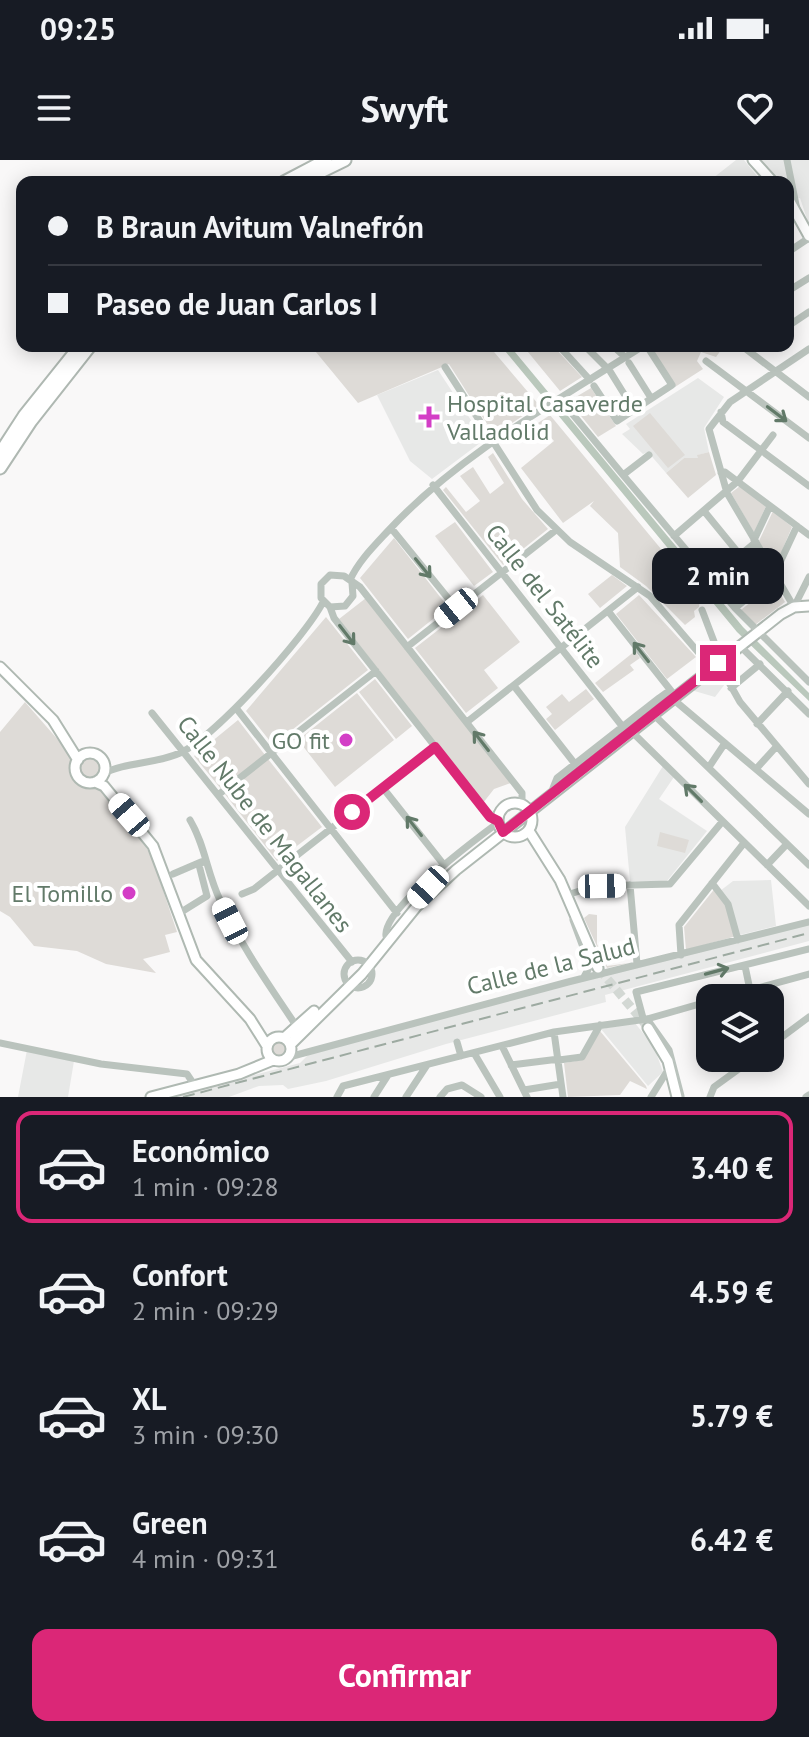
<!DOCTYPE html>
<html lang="es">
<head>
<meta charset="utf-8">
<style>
  body { margin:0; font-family:"PT Sans",sans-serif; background:#242831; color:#f1f3f6; height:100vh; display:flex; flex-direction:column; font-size:30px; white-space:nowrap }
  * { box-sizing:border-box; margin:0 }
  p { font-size:26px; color:#9ea1a6 }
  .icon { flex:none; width:44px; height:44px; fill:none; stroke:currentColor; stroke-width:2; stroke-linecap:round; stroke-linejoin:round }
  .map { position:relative; height:937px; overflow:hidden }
  .details { display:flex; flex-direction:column; background:#171b24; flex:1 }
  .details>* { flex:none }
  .banner { position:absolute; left:16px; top:16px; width:778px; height:176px; border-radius:16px; box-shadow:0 4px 20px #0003; display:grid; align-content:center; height:176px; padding:0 32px; background:#171b24 }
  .tools { position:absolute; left:696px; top:824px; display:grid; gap:16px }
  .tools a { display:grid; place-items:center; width:88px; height:88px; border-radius:16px; background:#171b24; box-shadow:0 4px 20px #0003; font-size:40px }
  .end { position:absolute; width:36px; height:36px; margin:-18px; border:10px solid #db2777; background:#fff; box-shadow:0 0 0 4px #fff }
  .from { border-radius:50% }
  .bubble { position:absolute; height:56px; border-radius:16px; background:#171b24; box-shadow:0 4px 20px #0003; font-size:26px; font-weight:600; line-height:56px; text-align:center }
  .car { position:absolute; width:24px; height:48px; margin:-24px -12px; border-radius:10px; box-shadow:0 0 6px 2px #0007; background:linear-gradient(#fff 24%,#345 0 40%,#fff 0 76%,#345 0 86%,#fff 0) }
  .banner b { display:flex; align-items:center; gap:28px; height:76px; font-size:30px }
  .banner b+b { border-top:2px solid #363941 }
  .banner i { width:20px; height:20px; background:#f1f3f6 }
  ul { padding:14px 0 0; list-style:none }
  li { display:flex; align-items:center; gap:24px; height:112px; margin:0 16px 12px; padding:0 16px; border:4px solid transparent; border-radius:16px }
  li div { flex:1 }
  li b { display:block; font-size:30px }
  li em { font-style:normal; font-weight:600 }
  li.on { border-color:#db2777 }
  li>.icon { width:72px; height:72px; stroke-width:1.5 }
  .action { display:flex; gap:16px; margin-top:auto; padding:16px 32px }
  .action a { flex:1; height:92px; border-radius:16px; background:#db2777; color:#fff; font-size:32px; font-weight:600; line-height:92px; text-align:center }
  .status { display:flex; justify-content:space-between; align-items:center; height:56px; padding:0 40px; background:#171b24; direction:ltr }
  .status svg { height:22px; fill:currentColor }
  header { display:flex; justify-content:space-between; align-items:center; height:104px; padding:0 32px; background:#171b24; font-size:36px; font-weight:600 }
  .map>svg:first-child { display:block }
  .built { fill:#e7e8e7 }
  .green { fill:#dedbd7 }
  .water { fill:#bac8bc }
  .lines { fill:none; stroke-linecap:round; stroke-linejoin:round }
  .major-tunnel { stroke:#d3d8d4; stroke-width:9; stroke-dasharray:9 4.5; stroke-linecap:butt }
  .major-casing { stroke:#afb9b2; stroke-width:13 }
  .highway-casing { stroke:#afb8b2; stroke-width:15 }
  .minor { stroke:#bac3bd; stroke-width:7 }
  .major { stroke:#fff; stroke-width:9 }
  .highway { stroke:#fff; stroke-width:11 }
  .rail { stroke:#9daaa1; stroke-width:2; stroke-dasharray:12 6; stroke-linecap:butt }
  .oneway { stroke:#627a69 }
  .route { stroke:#db2777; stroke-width:10 }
  .poi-dot { fill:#d33ec6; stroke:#fff; stroke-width:3 }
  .labels { text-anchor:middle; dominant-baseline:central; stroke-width:8; stroke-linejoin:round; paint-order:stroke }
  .poi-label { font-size:24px; fill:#627a69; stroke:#fff; text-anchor:end }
  .street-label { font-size:24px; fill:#627a69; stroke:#fff }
</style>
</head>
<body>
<div class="status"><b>09:25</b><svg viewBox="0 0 49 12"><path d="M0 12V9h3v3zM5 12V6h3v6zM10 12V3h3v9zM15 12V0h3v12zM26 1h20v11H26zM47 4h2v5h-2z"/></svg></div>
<header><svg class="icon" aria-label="menu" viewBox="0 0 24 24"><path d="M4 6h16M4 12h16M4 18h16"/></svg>Swyft<svg class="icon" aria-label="heart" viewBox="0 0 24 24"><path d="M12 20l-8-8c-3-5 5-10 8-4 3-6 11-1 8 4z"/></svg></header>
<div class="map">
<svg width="809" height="937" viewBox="0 0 809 937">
  <rect width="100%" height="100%" fill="#f9f8f8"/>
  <path class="built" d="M736 0H744L762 22H708Z
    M757 0H809V65L800 38 793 39 788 33V22H777Z
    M438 210 484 280 432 319 410 301 377 235Z
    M698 218 724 237 704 268 709 292 698 295V298H684L666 313 648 292 643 294 622 274 630 269 626 264Z
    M717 511 725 524 715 537 691 530Z
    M663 606 674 617 659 639 707 671 667 721H630L625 667Z
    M771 720 776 766 740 775 720 731 733 721Z
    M809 764V781L605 835 606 842 446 884 326 921 288 929 283 925 259 926 229 937H170L300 903 309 894 577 821Z
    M635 863 654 887 663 912 648 926 601 869Z
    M27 890 74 901 68 937H18Z"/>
  <path class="green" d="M311 186H489L539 245 494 275 449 204 358 243Z
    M523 186H553L582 217 560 231Z
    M655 186H724L716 197 701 192 697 201 703 209 675 227 653 192Z
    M591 228 616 266 598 277 569 241Z
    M650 253 685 295 668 308 633 266Z
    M550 255 700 436 699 447 694 451 695 457 685 465 646 426 620 407 618 373 590 346 594 341 563 363 521 308 554 281 538 263Z
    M709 292 716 315 688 338 666 313 684 298H698L697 295Z
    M493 293 522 339 548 369 503 405 443 330 446 327 466 352 480 341 460 316 473 307 490 334 504 323 488 297Z
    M740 326 766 346 754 373 731 333Z
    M773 351 792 367 775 407 759 381Z
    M455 362 493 412 474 426 435 376Z
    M394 378 448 447 408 479 360 418Z
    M612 415 627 426 600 448 588 434Z
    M774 423 785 442 755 465 741 450Z
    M483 435 520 482 484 510 498 528 466 553 415 488Z
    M639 435 696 497 667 519 616 454Z
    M366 438 511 623 494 629 483 643 339 459Z
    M326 457 368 510 273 585 246 551Z
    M635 491 640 498 630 505 634 510 603 532 595 523Z
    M375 519 412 566 396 579 359 532Z
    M586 529 594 539 555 570 546 559 552 554 546 547 562 534 569 542Z
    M357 533 394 580 335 627 298 580Z
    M25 542 73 597 72 613 76 621 100 629 140 676 153 700 177 772 165 775 170 792 143 799 156 813 106 804 77 791 34 786 10 757 0 751V572Z
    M238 560 265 595 221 629 194 596Z
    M78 608a12 12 0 1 1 24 0a12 12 0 1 1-24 0Z
    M268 599 322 667 277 701 224 633Z
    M660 672 689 680 685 693 657 686Z
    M716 727 740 775 686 790 684 767Z
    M589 754 597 755V784L607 806 629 803 607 808 584 758Z
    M600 871 646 926 647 929 630 921 620 935 568 937 564 903 582 900Z
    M270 889a9 9 0 1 1 18 0a9 9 0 1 1-18 0Z"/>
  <path class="water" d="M501 186H510L743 467 809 533V541L737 472Z"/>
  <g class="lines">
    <path class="major-tunnel" d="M599 809 646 865"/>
    <defs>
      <path id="major" d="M753 0 773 22
        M788 38 809 76
        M0 507 53 560 78 600
        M75 608a15 15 0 1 1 30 0a15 15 0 1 1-30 0Z
        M95 622 104 626 153 686 196 800 250 859 267 886
        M498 660a17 17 0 1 1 34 0a17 17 0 1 1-34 0Z
        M529 671 560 720 598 808
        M648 868 668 901 677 937
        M267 889a12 12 0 1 1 24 0a12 12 0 1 1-24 0Z
        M285 877 314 851
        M291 884 362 814 417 746 456 710 781 454 794 447 809 446
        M151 937 239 914 273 900"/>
      <path id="highway" d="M284 22 326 0
        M300 22 345 0
        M0 293 24 256 80 186
        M0 308 31 261 90 186"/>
    </defs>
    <use href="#major" class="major-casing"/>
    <use href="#highway" class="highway-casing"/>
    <path class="minor" d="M787 0 797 50
      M788 92 809 78
      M788 131 809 118
      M788 166 809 152
      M559 186 590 220
      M585 186 606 207
      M613 186 625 197
      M742 186 809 237
      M706 201 809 278
      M629 203 651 238
      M445 207 537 350 570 382 650 436 710 506
      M608 208 634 250
      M594 226 617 261 672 225 647 186
      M560 239 623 315
      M721 252 723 262 809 326
      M649 295 623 315 735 448 809 522
      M721 313 725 312 809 375
      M433 325 626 571
      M704 351 740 395
      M391 368 456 448
      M674 376 738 321 773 275
      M754 380 770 346
      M775 413 797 366
      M350 420C358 402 373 387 387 372 459 294 554 243 643 186
      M710 420 756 382
      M352 423 353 436 345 446 330 447 321 438V424L330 415 344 416 360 427 522 633V645
      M330 447 334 458 485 650 498 661
      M794 447 727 333 709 269 730 242 809 189
      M794 447 809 417
      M735 448 776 415
      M702 450 721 500
      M608 451 672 532
      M740 486 809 554
      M407 487 556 370
      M718 503 740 542 809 624
      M514 526 575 604
      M731 528 760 504
      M674 540 809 654
      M236 548 397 753
      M152 553 352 802
      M654 555 809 705
      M467 562 638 427
      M757 564 788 531
      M629 569 809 746
      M709 607 725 583
      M756 609 776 587
      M103 614C125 602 156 604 180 593 214 578 306 476 323 442
      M383 628 444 705
      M553 628 557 618 659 538 666 533H674
      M218 635 376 511
      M190 660C205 685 207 713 220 740 241 786 269 825 297 867
      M767 705 786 685
      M173 714 201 702
      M712 723 728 744 738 780
      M630 725 637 804
      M242 734 254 729 435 587
      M567 735 595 726 670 724 722 662
      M178 754 207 736 199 705 204 701
      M573 760 590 806 584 817
      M386 776C382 749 476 679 499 662
      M681 795 679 765 744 683
      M344 814a14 14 0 1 1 28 0a14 14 0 1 1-28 0Z
      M745 806 750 830
      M722 838 809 814
      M643 858 636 832 809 789
      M647 859 669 890 681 936
      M554 872 563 937
      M457 882 461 896
      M0 883 101 904 187 914 195 926
      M502 886 527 937
      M770 886 809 857
      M474 893 500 937
      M289 897 568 822 809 762
      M559 900 582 897 600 865
      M511 905 559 899
      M524 930 561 924
      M337 937 343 926 554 872 647 859 710 841
      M374 937 388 915
      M406 937 427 905
      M440 937 447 929 462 925 481 937
      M651 937 666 913
      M710 937 714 927 754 898
      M806 937 809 935"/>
    <use href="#major" class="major"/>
    <use href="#highway" class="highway"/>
    <path class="rail" d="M183 937 809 773"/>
  </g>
  <defs><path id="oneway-shaft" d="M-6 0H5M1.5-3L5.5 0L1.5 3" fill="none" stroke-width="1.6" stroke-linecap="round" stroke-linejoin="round" transform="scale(2)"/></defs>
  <g class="oneway">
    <use href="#oneway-shaft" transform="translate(777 254) rotate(37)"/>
    <use href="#oneway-shaft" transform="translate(423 408) rotate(51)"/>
    <use href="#oneway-shaft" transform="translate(347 475) rotate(52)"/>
    <use href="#oneway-shaft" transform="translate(641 492) rotate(-128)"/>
    <use href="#oneway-shaft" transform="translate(481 581) rotate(-128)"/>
    <use href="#oneway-shaft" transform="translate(693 633) rotate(-135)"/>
    <use href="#oneway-shaft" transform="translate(414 666) rotate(-128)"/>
    <use href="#oneway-shaft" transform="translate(717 811) rotate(-15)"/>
  </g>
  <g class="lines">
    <path class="route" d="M352 652 435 587 490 657 498 661 503 672 718 503"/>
  </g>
  <g class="poi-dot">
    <path d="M425 245h8v8h8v8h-8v8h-8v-8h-8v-8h8z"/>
    <circle cx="346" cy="580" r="8"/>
    <circle cx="129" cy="733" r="8"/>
  </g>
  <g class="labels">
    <g class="poi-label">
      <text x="447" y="243" text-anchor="start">Hospital Casaverde<tspan x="447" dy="28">Valladolid</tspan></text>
      <text x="330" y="580">GO fit</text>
      <text x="113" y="733">El Tomillo</text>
    </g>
    <g class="street-label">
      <text transform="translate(545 436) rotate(52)">Calle del Satélite</text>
      <text transform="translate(265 664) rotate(52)">Calle Nube de Magallanes</text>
      <text transform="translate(551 806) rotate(-14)">Calle de la Salud</text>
    </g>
  </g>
</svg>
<div class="tools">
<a><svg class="icon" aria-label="layers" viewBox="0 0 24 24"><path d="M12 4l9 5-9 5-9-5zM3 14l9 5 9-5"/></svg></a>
</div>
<i class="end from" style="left:352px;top:652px"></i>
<i class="end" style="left:718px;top:503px"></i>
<div class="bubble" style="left:652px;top:388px;width:132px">2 min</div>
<i class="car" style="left:456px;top:448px;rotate:231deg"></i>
<i class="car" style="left:129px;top:655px;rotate:319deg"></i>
<i class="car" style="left:602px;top:726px;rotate:89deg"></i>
<i class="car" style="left:428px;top:727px;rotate:223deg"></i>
<i class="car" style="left:230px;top:761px;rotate:333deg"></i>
<div class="banner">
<b><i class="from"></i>B Braun Avitum Valnefrón</b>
<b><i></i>Paseo de Juan Carlos I</b>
</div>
</div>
<section class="details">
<ul>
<li class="on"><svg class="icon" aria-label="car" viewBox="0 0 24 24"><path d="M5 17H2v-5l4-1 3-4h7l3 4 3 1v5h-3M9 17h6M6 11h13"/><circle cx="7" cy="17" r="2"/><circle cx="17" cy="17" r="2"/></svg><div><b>Económico</b><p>1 min · 09:28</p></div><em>3.40 €</em></li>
<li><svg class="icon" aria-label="car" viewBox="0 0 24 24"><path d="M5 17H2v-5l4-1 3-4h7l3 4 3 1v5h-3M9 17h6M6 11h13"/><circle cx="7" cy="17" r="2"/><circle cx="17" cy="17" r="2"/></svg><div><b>Confort</b><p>2 min · 09:29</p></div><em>4.59 €</em></li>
<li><svg class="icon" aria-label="car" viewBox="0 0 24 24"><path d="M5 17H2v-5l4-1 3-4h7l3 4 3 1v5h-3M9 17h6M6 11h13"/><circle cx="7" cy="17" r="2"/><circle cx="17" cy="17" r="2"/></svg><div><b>XL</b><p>3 min · 09:30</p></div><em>5.79 €</em></li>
<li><svg class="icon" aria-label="car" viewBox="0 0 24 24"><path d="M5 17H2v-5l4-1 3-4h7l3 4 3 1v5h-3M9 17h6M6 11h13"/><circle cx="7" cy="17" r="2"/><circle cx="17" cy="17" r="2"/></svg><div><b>Green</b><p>4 min · 09:31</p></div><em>6.42 €</em></li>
</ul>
<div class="action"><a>Confirmar</a></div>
</section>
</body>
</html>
